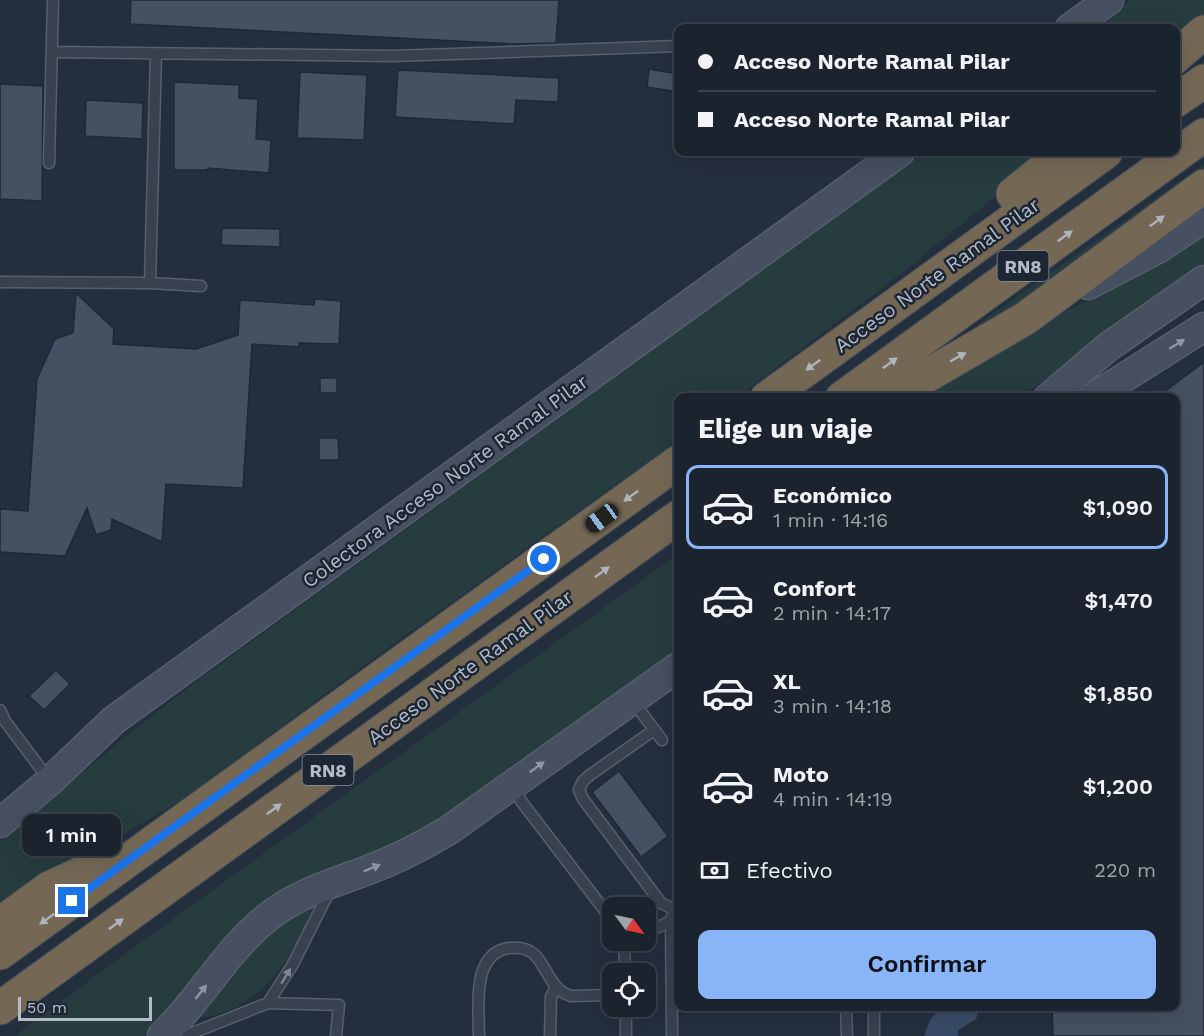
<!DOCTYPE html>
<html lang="es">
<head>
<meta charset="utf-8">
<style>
  body { margin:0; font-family:"Work Sans",sans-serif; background:#282f3a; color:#f1f3f6; height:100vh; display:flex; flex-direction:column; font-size:22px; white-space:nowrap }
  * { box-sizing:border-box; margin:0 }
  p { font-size:20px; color:#a0a4aa }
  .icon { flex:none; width:33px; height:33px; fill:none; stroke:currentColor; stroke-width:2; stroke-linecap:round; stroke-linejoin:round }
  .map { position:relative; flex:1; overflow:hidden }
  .side { position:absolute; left:674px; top:393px; width:506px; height:618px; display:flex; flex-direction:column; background:#1b232e; border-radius:12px; box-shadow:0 6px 24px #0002,0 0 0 2px #39404a }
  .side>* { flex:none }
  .top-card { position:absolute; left:674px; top:24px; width:506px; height:132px; border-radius:12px; box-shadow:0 6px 24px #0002,0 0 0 2px #39404a; display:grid; align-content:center; height:132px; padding:0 24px; background:#1b232e }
  .needle { width:39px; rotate:123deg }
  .controls { position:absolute; left:602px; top:897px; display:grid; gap:12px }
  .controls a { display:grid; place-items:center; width:54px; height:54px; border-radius:12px; background:#1b232e; box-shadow:0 6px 24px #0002,0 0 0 2px #39404a; font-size:30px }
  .scale { position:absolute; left:18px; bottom:15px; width:134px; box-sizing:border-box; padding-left:6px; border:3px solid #b4bcc9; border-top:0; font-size:16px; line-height:21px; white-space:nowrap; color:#b4bcc9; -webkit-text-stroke:4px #1d2633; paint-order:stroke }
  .end { position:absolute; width:27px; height:27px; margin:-14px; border:8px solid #1a73e8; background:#fff; box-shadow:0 0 0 3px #fff }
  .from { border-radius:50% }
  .bubble { position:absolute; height:42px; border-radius:12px; background:#1b232e; box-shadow:0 6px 24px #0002,0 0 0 2px #39404a; font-size:20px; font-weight:600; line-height:42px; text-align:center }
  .car { position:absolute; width:18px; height:36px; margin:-18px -9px; border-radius:8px; box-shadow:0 0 4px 2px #0007; background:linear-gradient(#222 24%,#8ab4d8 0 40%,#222 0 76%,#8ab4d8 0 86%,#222 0) }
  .top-card b { display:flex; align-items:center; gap:21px; height:57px; font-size:22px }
  .top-card b+b { border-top:2px solid #39404a }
  .top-card i { width:15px; height:15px; background:#f1f3f6 }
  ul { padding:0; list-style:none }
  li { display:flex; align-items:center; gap:18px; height:84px; margin:0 12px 9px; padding:0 12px; border:3px solid transparent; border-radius:12px }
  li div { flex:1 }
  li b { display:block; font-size:22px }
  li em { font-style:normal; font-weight:600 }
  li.on { border-color:#8ab4f8 }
  li>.icon { width:54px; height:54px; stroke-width:1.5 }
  h2 { padding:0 24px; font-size:27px; line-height:72px }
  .pay { display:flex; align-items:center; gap:15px; height:66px; padding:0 24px; font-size:22px }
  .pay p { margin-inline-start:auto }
  .cta { display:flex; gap:12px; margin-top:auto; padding:12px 24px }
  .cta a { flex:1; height:69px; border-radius:12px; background:#8ab4f8; color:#111; font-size:24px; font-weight:600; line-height:69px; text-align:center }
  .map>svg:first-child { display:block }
  .green { fill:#263c3f }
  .water { fill:#394c67 }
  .building { fill:#455162; stroke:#1f2835; stroke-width:1.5 }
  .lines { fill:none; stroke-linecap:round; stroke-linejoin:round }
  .lane-casing { stroke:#565f6c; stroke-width:13 }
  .secondary-casing { stroke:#565f6c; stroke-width:31 }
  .highway-casing { stroke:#434c59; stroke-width:35 }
  .lane { stroke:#38414e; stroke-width:10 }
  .secondary { stroke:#465061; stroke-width:28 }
  .highway { stroke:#746855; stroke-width:33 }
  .oneway { fill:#aeb4bd }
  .oneway2 { fill:#8e96a5 }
  .oneway3 { fill:#7c8592 }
  .route { stroke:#1a73e8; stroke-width:8 }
  .labels { text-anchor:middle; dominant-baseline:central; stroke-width:5; stroke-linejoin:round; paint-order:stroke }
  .shield { fill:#1d2633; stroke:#878f9c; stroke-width:1.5 }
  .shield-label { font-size:18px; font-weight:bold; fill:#b4bcc9 }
  .street-label { font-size:20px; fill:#b4bcc9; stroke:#1d2633 }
</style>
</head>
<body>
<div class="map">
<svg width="1204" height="1036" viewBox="0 0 1204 1036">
  <rect width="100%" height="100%" fill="#242f3e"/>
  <path class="green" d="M1131 0H1204V21L1175 46 1174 28H1092Z
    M925 152H1049L902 273 738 397 678 398V440L377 656 185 798 55 874 0 912V841L124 738 193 684Z
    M1204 164V178L1061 284 949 345Z
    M1204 230V269L1079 355 1021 397 914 398 1024 331 1097 296Z
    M678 554V653L423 835 321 877 144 1036H15L133 948Z
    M314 903C293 959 260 1013 195 1018L256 944 284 921Z"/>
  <path class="water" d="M942 1007H973L978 1013 976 1019 958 1030V1036H924L930 1020Z"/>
  <path class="building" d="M131 0H559L556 43 513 44 130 24Z
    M649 69 678 74V92L647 87Z
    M398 70 559 78 558 102 516 100 514 124 395 117Z
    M300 72 367 75 364 140 297 138Z
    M174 82 239 85V98L258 99 256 139 271 140 269 173 208 168V170H174Z
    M0 84 43 86 42 201 0 199Z
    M86 100 143 103 142 139 85 136Z
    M222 228 280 229V247L221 245Z
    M76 293 114 329 113 344 196 349 238 335 240 300 314 305 315 299 341 301 339 344 299 343V347L252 344 243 488 166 484 162 542 112 519 111 530 96 535 87 508 65 556 0 552V509L28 511 37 379 55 339 73 333Z
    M1204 362V1036H1053L1052 1006H1174V398H1156Z
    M320 378H337V393H320Z
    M319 438H338L339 460H319Z
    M56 670 70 684 44 710 29 696Z
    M619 771 668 836 641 857 592 792Z"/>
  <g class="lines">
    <defs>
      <path id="lane" d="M52 52 394 56 678 46
        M49 163 53 0
        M0 282 150 283 201 286
        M150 283 156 54
        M632 700 662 740
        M0 710 5 721 50 781
        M654 730 590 775 583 781 579 790 583 799 661 903 675 910
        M513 785 521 801 612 920
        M645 930H652L675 919
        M624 940 625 974
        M268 1003 339 1005 336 1036
        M626 1006V1036
        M846 1006 847 1036
        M874 1006V1036
        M185 1036 268 1003 293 964 330 890
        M479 1036C479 1008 471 953 509 948 518 947 528 948 535 955 548 969 551 990 571 996L612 995
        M550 1036 551 997 556 987
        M672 1036 671 919 675 910 678 908"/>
      <path id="secondary" d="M1070 28 1109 0
        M1088 285 1159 248 1204 218
        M1048 398 1108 347 1204 280
        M1092 398 1204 327
        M0 823 50 781 114 720 900 152
        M162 1036C201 999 226 950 268 917 295 895 330 884 363 872 393 861 421 847 449 830L678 667"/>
      <path id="highway" d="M1174 58 1204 32
        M1174 102 1204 81
        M1013 194 1065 152
        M767 398 1106 152
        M842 398 1204 135
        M889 398 1026 318 1204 186
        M0 924 49 888 92 868
        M0 953 678 462
        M0 1008 678 517"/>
    </defs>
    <use href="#lane" class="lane-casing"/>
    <use href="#secondary" class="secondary-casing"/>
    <use href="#highway" class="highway-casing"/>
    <use href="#lane" class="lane"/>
    <use href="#secondary" class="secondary"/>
    <use href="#highway" class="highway"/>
  </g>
  <defs><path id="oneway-solid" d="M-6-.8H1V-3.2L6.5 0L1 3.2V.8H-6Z" transform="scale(1.5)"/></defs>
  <g class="oneway">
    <use href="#oneway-solid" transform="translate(1157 221) rotate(-36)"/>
    <use href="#oneway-solid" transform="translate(1065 236) rotate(-36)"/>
    <use href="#oneway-solid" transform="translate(958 357) rotate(-30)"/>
    <use href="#oneway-solid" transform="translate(890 363) rotate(-36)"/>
    <use href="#oneway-solid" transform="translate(813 365) rotate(144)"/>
    <use href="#oneway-solid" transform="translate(631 496) rotate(144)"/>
    <use href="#oneway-solid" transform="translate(602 572) rotate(-36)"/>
    <use href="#oneway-solid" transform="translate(274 809) rotate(-36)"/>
    <use href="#oneway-solid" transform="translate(47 919) rotate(144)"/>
    <use href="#oneway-solid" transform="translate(116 924) rotate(-36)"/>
  </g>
  <g class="oneway2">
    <use href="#oneway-solid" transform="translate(1177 344) rotate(-32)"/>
    <use href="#oneway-solid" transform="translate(537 767) rotate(-36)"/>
    <use href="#oneway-solid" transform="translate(372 868) rotate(-22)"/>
    <use href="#oneway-solid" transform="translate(201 992) rotate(-52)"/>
  </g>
  <use class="oneway3" href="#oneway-solid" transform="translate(286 976) rotate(-59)"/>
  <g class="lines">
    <path class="route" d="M72 901 544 559"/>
  </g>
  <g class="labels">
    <g class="shield">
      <rect x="997.5" y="251" width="51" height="30" rx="4.5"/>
      <rect x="302.5" y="755" width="51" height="30" rx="4.5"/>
    </g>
    <g class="shield-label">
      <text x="1023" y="266">RN8</text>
      <text x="328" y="770">RN8</text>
    </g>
    <g class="street-label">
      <text transform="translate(937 275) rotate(-36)">Acceso Norte Ramal Pilar</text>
      <text transform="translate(445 481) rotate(-36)">Colectora Acceso Norte Ramal Pilar</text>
      <text transform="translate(470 667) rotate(-36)">Acceso Norte Ramal Pilar</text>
    </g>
  </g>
</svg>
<div class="controls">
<a><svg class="needle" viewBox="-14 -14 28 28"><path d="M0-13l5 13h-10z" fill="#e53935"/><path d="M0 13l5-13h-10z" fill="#a0a4aa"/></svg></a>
<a><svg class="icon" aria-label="locate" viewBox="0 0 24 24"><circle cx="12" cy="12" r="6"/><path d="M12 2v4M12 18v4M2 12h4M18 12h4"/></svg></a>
</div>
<div class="scale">50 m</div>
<i class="end from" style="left:544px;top:559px"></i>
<i class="end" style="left:72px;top:901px"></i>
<div class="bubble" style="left:22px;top:814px;width:99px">1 min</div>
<i class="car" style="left:602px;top:518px;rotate:234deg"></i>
<div class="top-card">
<b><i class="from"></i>Acceso Norte Ramal Pilar</b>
<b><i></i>Acceso Norte Ramal Pilar</b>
</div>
<section class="side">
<h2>Elige un viaje</h2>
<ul>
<li class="on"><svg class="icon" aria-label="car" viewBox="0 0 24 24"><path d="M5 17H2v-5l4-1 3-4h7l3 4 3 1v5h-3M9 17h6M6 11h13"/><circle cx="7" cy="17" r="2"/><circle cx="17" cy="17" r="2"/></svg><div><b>Económico</b><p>1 min · 14:16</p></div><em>$1,090</em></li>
<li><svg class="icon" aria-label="car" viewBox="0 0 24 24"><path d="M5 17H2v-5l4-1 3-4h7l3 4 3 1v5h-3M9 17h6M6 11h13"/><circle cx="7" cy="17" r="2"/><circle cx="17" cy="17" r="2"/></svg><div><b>Confort</b><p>2 min · 14:17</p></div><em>$1,470</em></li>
<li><svg class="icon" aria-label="car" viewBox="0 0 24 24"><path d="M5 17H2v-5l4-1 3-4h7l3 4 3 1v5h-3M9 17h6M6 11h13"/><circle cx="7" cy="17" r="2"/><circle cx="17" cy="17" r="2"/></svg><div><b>XL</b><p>3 min · 14:18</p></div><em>$1,850</em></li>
<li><svg class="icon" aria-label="car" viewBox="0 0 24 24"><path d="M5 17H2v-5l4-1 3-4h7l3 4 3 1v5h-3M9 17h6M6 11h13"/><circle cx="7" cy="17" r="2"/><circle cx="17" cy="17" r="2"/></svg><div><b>Moto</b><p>4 min · 14:19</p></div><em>$1,200</em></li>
</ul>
<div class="pay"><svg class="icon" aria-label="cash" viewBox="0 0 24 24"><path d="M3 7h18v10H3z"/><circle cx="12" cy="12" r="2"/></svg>Efectivo<p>220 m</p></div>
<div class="cta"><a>Confirmar</a></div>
</section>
</div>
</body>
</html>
